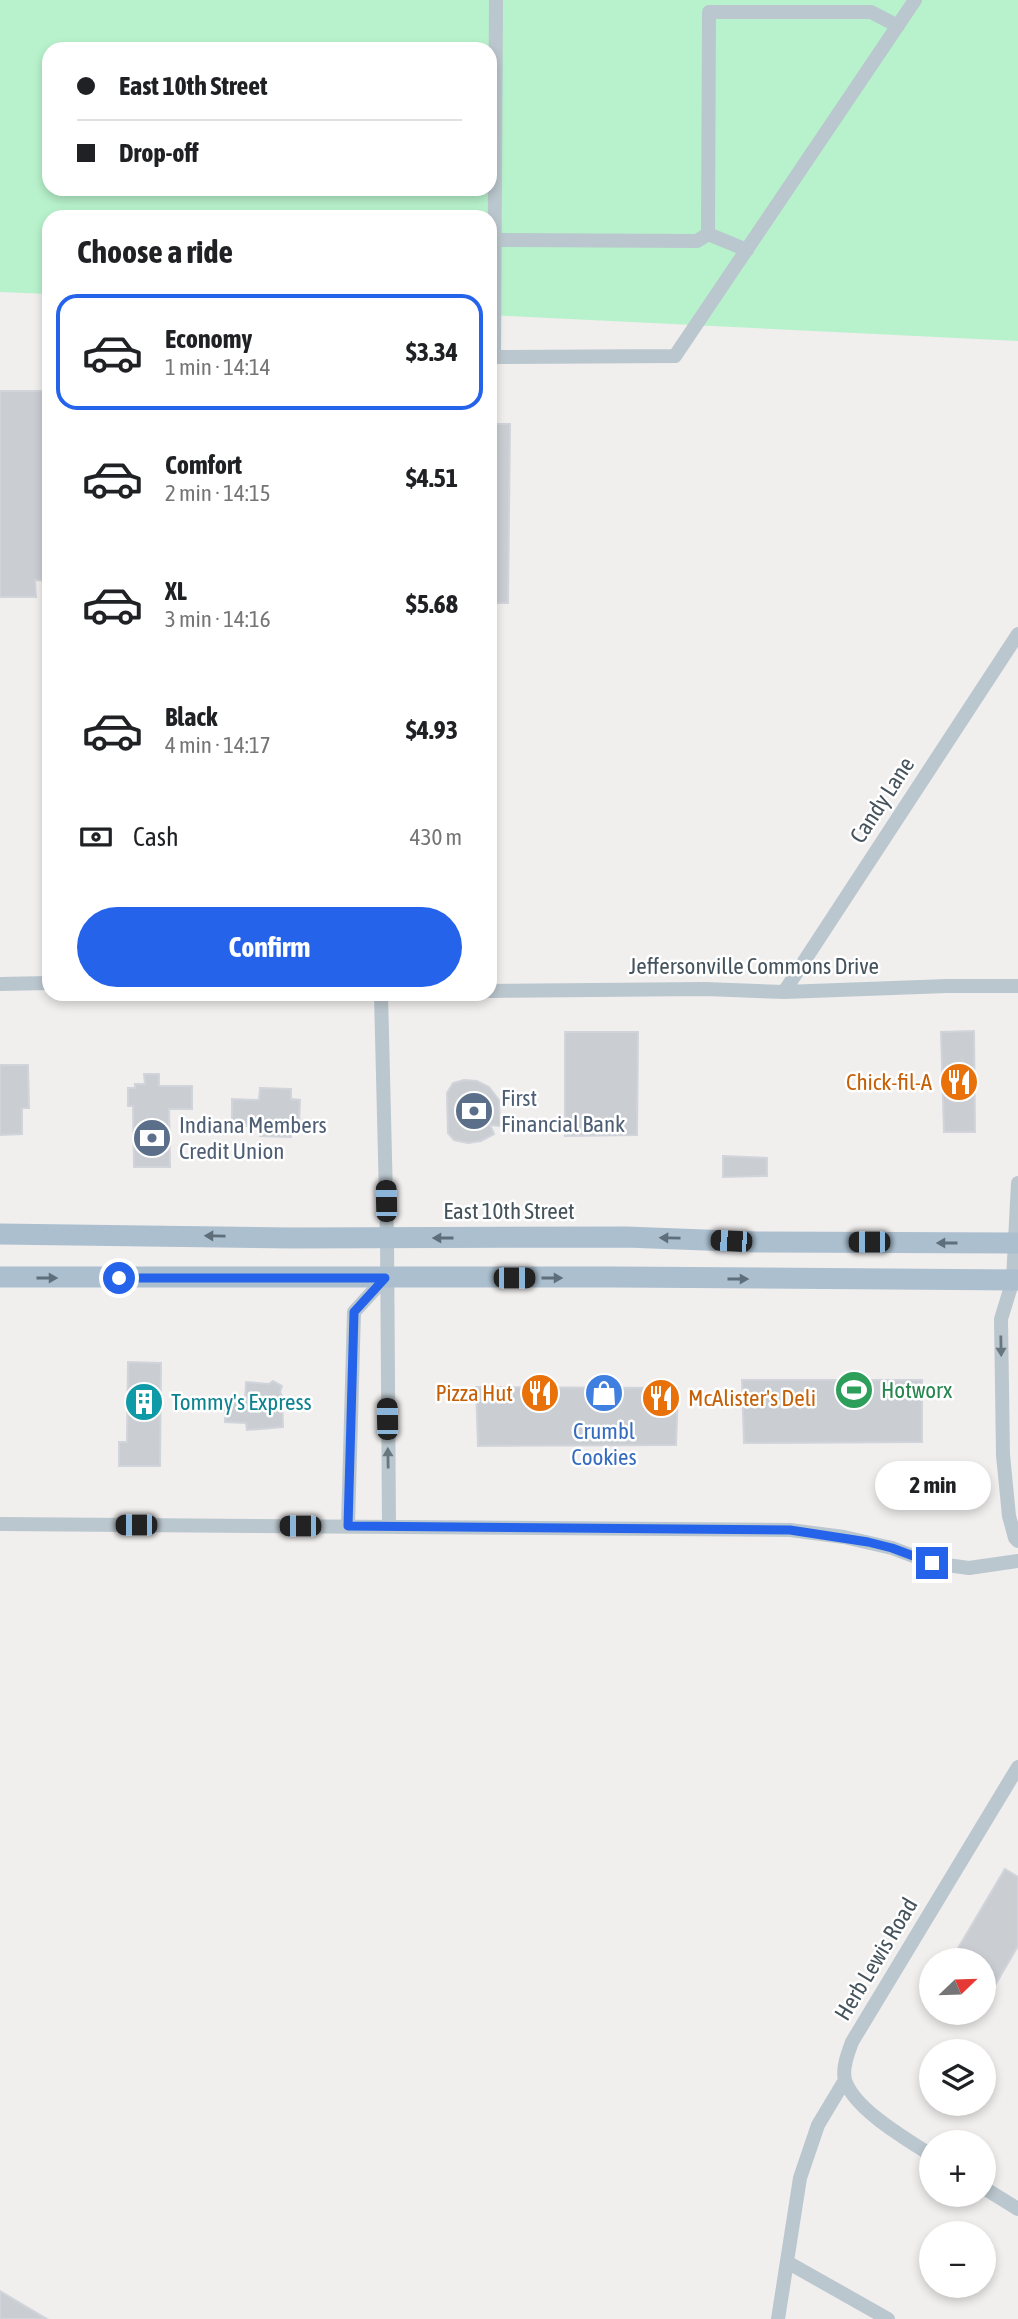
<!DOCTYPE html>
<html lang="en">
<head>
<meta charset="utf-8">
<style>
  body { margin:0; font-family:"Asap Condensed",sans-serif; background:#f2f2f2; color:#202124; height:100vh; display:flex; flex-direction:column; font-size:26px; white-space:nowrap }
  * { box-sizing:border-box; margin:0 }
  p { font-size:23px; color:#757577 }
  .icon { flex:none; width:38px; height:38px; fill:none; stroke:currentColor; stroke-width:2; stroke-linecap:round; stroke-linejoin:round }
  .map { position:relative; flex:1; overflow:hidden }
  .sheet { position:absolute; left:42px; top:210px; width:455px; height:791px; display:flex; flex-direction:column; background:#fff; border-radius:21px; box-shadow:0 4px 10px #0003 }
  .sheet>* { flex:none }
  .banner { position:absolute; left:42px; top:42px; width:455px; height:154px; border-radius:21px; box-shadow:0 4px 10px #0003; display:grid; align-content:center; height:154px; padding:0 35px; background:#fff }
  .needle { width:46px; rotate:67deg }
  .controls { position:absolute; left:919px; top:1948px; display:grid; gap:14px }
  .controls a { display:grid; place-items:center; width:77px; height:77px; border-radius:50%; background:#fff; box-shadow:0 4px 10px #0003; font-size:35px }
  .end { position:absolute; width:32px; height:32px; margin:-16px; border:9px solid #2563eb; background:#fff; box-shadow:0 0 0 4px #fff }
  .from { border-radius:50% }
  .bubble { position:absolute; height:49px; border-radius:24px; background:#fff; box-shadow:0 4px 10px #0003; font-size:23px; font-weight:700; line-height:49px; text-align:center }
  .car { position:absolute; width:21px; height:42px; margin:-21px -10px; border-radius:9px; box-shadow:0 0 5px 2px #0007; background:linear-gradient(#222 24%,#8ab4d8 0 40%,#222 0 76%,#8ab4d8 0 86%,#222 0) }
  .banner b { display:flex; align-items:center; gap:24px; height:66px; font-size:26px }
  .banner b+b { border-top:2px solid #e0e0e0 }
  .banner i { width:18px; height:18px; background:#202124 }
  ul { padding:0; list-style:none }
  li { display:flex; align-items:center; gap:21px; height:116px; margin:0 14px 10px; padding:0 21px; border:4px solid transparent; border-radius:21px }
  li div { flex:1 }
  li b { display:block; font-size:26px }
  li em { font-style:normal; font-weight:700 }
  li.selected { border-color:#2563eb }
  li>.icon { width:63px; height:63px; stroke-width:1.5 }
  h2 { padding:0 35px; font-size:32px; line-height:84px }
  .pay { display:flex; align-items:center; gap:18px; height:77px; padding:0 35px; font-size:26px }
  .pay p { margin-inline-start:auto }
  .action { display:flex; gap:14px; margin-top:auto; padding:14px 35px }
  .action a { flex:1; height:80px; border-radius:42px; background:#2563eb; color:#fff; font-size:28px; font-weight:700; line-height:80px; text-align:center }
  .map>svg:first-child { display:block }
  .green { fill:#b8f2cc; fill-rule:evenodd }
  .building { fill:#caced3; stroke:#d1d4da; stroke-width:2 }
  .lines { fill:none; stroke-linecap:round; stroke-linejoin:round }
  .street { stroke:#bbc7ce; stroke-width:14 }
  .primary { stroke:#abbfcf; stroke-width:21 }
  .oneway { fill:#5e6e7a }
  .oneway2 { fill:#68767f }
  .route { stroke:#2563eb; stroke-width:9 }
  .labels { text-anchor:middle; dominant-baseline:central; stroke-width:5; stroke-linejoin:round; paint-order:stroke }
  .street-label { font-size:23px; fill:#45535d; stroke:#fff }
  .food-label { font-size:23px; fill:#c56008; stroke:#fff; text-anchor:end }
  .service-label { font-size:23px; fill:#4e5e75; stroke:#fff; text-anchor:start }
  .leisure-label { font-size:23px; fill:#27864d; stroke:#fff; text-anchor:start }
  .culture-label { font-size:23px; fill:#0d838f; stroke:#fff; text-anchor:start }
  .shop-label { font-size:23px; fill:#366cbe; stroke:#fff }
</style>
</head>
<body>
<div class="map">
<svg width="1018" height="2319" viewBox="0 0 1018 2319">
  <rect width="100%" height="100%" fill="#f1eeee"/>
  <path class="green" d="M0 0H1018V341L490 315V217H49V294L0 292ZM49 49H490V189H49Z"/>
  <path class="building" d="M0 391H49V581L35 580 36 597H0Z
    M490 424H510L508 603H490Z
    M974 1031 975 1132H944L941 1032Z
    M565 1032H638L637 1135 565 1136Z
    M0 1065H28L29 1108H22V1134L0 1135Z
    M144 1074H159V1086H192V1109H169L170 1167H134L133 1106H128V1088H135V1084H145Z
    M464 1080 477 1081 489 1087 499 1100 500 1126 490 1125 494 1134 481 1141 468 1143 454 1140 448 1133 447 1093 453 1083Z
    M260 1088 291 1089V1099L300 1100 299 1126H292L291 1137 260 1136 261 1126H232V1099L259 1100Z
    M723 1156 767 1158V1176L723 1177Z
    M128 1362 161 1363 160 1466H119V1442H127Z
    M742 1380H922V1442L744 1443Z
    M273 1381 282 1386 280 1392 282 1396 283 1427 247 1430 246 1423 225 1422V1403L245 1402 246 1382 269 1384Z
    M476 1387 678 1388 676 1445 478 1446Z
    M1005 1869 1018 1877V1946L984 2004V1960H951Z
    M0 2291 47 2319H0Z"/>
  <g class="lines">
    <path class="street" d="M496 240 697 241 708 234
      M747 250 708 234 709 12H871L898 26
      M490 357 675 356 915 0
      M494 357 496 0
      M0 984 49 983
      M490 991 705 989 784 992 947 986H1018
      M784 992 1018 634
      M381 994 387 1238 389 1527
      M1018 1183 1013 1280 1001 1319 1003 1455 1009 1516 1015 1538 1018 1541
      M0 1524 790 1530 844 1537 892 1548 932 1563 969 1568 1018 1561
      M348 1526 354 1312 385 1278
      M931 2155C906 2139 854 2109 845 2080 842 2068 848 2053 852 2042L1018 1767
      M984 2188 1018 2209
      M787 2262 888 2319
      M778 2319 800 2178 818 2125 845 2080"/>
    <path class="primary" d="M0 1234 293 1238 626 1237 757 1242 1018 1243
      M0 1277H616L1018 1280"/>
  </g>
  <defs><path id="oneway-solid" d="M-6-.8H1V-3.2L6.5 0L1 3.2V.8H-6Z" transform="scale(1.75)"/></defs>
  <g class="oneway">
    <use href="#oneway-solid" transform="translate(215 1236) rotate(-179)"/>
    <use href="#oneway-solid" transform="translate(443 1238) rotate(180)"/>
    <use href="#oneway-solid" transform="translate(670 1238) rotate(-179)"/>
    <use href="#oneway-solid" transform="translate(947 1243) rotate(-180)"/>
    <use href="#oneway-solid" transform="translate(47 1278)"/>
    <use href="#oneway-solid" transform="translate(552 1278)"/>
    <use href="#oneway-solid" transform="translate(738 1279)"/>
  </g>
  <g class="oneway2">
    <use href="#oneway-solid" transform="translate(1001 1346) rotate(89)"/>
    <use href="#oneway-solid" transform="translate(388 1458) rotate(-91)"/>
  </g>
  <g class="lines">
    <path class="route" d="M119 1278H385L354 1312 348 1526 790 1530 868 1542 892 1548 932 1563"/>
  </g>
  <defs>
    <symbol id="restaurant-disc" viewBox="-11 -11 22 22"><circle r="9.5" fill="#e8710a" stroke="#fff"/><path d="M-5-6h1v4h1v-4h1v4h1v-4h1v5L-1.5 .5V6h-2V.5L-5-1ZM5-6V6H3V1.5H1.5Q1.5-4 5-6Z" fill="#fff"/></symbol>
    <symbol id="bank-disc" viewBox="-11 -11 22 22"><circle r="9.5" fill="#5c6f8a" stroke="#fff"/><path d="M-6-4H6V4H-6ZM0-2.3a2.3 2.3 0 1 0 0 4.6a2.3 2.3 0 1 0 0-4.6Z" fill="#fff"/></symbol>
    <symbol id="stadium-disc" viewBox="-11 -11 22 22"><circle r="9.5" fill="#2e9e5b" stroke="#fff"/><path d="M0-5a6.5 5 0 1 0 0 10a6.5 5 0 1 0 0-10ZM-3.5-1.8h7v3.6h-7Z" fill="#fff"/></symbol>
    <symbol id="shop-disc" viewBox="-11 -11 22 22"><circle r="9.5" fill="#3f7fe0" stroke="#fff"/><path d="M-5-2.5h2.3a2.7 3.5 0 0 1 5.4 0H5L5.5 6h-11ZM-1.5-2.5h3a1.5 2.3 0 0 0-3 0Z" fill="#fff"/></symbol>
    <symbol id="building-disc" viewBox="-11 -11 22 22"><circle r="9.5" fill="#0f9aa8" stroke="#fff"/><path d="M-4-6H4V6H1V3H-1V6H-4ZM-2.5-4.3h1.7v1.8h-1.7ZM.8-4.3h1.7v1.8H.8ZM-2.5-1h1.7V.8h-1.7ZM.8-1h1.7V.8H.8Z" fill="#fff"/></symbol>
  </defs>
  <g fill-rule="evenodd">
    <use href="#restaurant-disc" x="937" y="1060" width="44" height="44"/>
    <use href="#bank-disc" x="452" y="1089" width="44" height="44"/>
    <use href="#bank-disc" x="130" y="1116" width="44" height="44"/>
    <use href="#stadium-disc" x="832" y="1368" width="44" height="44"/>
    <use href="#restaurant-disc" x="518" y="1371" width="44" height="44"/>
    <use href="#shop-disc" x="582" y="1371" width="44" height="44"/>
    <use href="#restaurant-disc" x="639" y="1376" width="44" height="44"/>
    <use href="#building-disc" x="122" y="1380" width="44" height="44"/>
  </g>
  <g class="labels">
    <g class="street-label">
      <text transform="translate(882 800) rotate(-57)">Candy Lane</text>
      <text x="754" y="966">Jeffersonville Commons Drive</text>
      <text x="509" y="1211">East 10th Street</text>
      <text transform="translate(876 1959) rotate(-59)">Herb Lewis Road</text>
    </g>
    <g class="food-label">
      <text x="932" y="1082">Chick-fil-A</text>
      <text x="513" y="1393">Pizza Hut</text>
      <text x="688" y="1398" text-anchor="start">McAlister's Deli</text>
    </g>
    <g class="service-label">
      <text x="501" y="1098">First<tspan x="501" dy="26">Financial Bank</tspan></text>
      <text x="179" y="1125">Indiana Members<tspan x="179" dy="26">Credit Union</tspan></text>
    </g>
    <g class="leisure-label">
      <text x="881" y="1390">Hotworx</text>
    </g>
    <g class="culture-label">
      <text x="171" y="1402">Tommy's Express</text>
    </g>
    <g class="shop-label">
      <text x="604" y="1431">Crumbl<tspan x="604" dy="26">Cookies</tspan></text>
    </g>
  </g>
</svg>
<div class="controls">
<a><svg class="needle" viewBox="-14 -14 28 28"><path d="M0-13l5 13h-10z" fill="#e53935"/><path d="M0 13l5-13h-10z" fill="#757577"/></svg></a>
<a><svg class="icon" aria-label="layers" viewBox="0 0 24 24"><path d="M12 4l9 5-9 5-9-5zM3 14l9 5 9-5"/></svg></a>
<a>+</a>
<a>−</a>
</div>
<i class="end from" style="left:119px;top:1278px"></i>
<i class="end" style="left:932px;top:1563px"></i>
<div class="bubble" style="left:875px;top:1461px;width:116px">2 min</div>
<i class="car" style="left:386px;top:1201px;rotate:359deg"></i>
<i class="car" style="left:731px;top:1241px;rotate:273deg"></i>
<i class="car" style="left:869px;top:1242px;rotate:270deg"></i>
<i class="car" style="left:514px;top:1278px;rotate:90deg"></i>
<i class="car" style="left:387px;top:1419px;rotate:359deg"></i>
<i class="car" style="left:136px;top:1525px;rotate:270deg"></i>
<i class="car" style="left:300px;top:1526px;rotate:270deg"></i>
<div class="banner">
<b><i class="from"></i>East 10th Street</b>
<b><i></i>Drop-off</b>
</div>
<section class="sheet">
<h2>Choose a ride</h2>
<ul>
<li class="selected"><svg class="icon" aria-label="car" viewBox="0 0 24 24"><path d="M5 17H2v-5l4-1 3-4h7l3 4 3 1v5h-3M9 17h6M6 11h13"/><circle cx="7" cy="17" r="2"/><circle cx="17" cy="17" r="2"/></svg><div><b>Economy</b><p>1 min · 14:14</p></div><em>$3.34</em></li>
<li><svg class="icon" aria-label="car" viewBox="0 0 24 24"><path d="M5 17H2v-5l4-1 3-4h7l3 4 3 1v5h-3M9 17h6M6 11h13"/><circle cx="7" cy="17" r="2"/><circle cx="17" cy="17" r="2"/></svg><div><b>Comfort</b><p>2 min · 14:15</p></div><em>$4.51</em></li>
<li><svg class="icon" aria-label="car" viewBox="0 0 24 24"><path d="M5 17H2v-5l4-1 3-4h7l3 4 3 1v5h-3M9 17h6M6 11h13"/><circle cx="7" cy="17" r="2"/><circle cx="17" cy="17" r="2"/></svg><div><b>XL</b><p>3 min · 14:16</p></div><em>$5.68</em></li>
<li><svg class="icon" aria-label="car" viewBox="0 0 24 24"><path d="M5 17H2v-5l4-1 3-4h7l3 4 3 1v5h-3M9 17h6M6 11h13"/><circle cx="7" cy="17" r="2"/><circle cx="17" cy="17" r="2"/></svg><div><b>Black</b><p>4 min · 14:17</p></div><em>$4.93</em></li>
</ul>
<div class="pay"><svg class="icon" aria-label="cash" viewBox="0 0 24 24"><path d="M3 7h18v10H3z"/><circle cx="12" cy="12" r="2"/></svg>Cash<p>430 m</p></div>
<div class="action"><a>Confirm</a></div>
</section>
</div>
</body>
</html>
